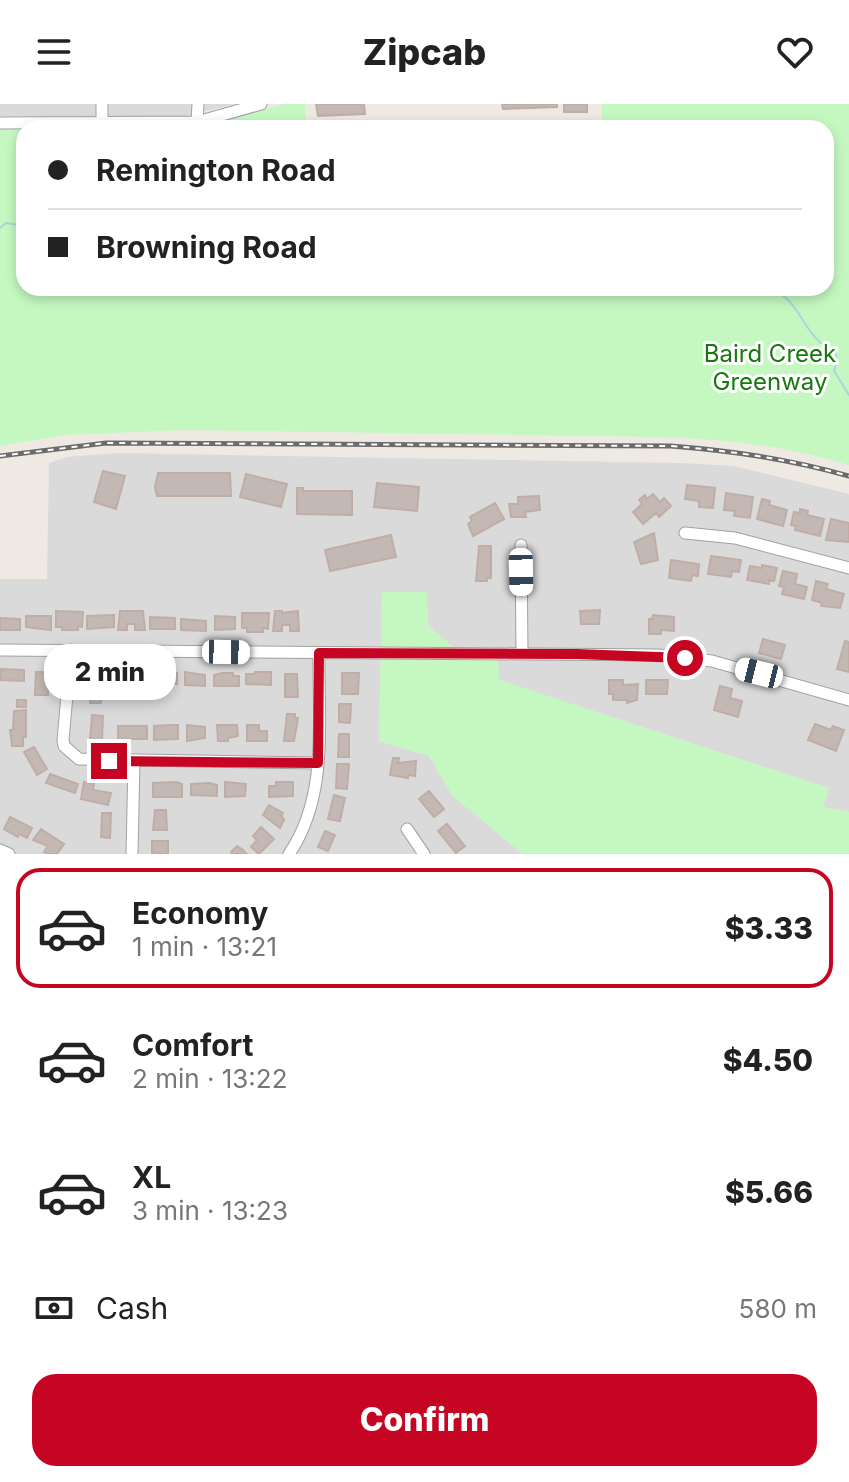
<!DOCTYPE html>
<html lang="en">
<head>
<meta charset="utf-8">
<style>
  body { margin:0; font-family:Inter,sans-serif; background:#f6f6f6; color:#222; height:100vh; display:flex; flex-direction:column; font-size:30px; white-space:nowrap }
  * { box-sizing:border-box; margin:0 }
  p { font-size:26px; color:#767676 }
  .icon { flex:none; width:44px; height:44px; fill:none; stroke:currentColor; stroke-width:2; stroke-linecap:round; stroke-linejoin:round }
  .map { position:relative; height:750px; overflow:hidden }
  .details { display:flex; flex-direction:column; background:#fff; flex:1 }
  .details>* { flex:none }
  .guide { position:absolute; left:16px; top:16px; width:818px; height:176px; border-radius:24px; box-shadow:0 4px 12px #0003; display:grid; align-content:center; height:176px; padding:0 32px; background:#fff }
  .end { position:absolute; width:36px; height:36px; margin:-18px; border:10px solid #c60522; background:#fff; box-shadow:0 0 0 4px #fff }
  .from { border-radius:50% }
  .bubble { position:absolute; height:56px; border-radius:24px; background:#fff; box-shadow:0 4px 12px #0003; font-size:26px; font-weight:800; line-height:56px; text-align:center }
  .car { position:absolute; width:24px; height:48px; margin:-24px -12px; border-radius:10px; box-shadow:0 0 6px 2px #0007; background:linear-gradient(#fff 24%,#345 0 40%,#fff 0 76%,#345 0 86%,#fff 0) }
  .guide b { display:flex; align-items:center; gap:28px; height:76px; font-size:30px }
  .guide b+b { border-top:2px solid #e0e0e0 }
  .guide i { width:20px; height:20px; background:#222 }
  ul { padding:14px 0 0; list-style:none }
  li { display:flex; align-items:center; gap:24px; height:120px; margin:0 16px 12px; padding:0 16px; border:4px solid transparent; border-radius:24px }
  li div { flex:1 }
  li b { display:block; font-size:30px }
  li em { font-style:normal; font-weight:800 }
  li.on { border-color:#c60522 }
  li>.icon { width:72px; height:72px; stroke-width:1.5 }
  .pay { display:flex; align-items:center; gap:20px; height:88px; padding:0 32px; font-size:30px }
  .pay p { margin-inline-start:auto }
  .button { display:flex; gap:16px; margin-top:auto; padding:16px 32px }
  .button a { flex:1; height:92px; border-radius:24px; background:#c60522; color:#fff; font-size:32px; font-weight:800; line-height:92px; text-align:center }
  header { display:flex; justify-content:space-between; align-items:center; height:104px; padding:0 32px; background:#fff; font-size:36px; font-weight:800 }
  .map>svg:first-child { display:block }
  .residential { fill:#dbdadb }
  .park { fill:#c5f8c1 }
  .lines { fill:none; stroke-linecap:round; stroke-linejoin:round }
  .stream { stroke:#a5d7db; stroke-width:2 }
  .building { fill:#c3b8b3; stroke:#c0aea6; stroke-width:2 }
  .minor-casing { stroke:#a1a1a1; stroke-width:13 }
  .minor { stroke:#fff; stroke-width:11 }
  .rail-casing { stroke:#6b6b6b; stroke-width:5 }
  .rail { stroke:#fff; stroke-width:2; stroke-dasharray:6; stroke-linecap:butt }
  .route { stroke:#c60522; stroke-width:10 }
  .labels { text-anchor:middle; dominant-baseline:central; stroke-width:6; stroke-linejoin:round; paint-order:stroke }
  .park-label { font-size:24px; fill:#15790e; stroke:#fff }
</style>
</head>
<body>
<header><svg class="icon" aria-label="menu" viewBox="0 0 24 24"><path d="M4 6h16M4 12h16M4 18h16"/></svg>Zipcab<svg class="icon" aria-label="heart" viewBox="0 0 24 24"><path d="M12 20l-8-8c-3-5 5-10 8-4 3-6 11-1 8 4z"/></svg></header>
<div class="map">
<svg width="849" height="750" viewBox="0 0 849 750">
  <rect width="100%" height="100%" fill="#eee9e3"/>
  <path class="residential" d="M0 0H236L176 14 0 12Z
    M117 349 682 359 734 362 849 390V708L823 703 828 684 498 576 497 543 454 544 428 521 382 488 379 637 429 652 453 692 523 750H0V475H47L49 359 67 353Z"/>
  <path class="park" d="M284 0H305L306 18 602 16V0H849V361C784 342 727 335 660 333L184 326 64 331 0 342V24L24 25V184H826V24H198Z
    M382 488H427L428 521 466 555 498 556 499 576 829 684 823 703 849 708V750H523L453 692 429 652 379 637Z"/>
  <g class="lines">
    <path class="stream" d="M0 124 6 119 18 121 24 130
      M766 184C802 191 801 235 835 247L837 257 834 267 849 291"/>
  </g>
  <path class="building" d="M316 0H364L365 10 318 12Z
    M502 0H557V3L503 5Z
    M564 0H587V8H564Z
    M103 367 125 372 116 405 94 398Z
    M158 369H230L231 392H157L155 383Z
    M246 370 287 380 281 403 240 393Z
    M377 379 419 383 417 407 374 403Z
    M687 381 715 384 713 404 699 403V397L685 395Z
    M297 384H303V387H352V411L297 410Z
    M726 389 753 393 750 414 734 412 735 407 724 406Z
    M653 390 660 398 664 394 671 402 659 413 656 409 643 420 633 408 642 400 639 396 645 391 647 395Z
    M539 392 540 406 525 408 526 413H511L509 400H518V393Z
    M762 395 770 397 769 401 787 406 783 422 757 415Z
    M495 399 504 415 473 432 468 420 472 417 470 413Z
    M800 405 808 407 807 411 824 415 820 432 795 426 796 422 791 421 794 408 800 409Z
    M831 415 849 419V438L826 436Z
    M654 429 658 456 641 460 634 438Z
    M391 431 396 453 330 467 325 446Z
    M479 442H491V474H487V477H476Z
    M711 452 741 456 739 468 732 467 731 473 708 470Z
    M671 456 699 460 698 472 692 471 691 477 669 474Z
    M762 461 777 464 774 477 769 476V480L747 476 750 462 762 464Z
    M783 467 797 470 795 480 807 483 804 495 782 490 784 483 779 482Z
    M816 477 828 480 826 485 844 490 840 504 821 502 822 499 812 496Z
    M600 506 599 520H581L580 507Z
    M56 507 83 508 82 523 78 522V526H62V523H56Z
    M120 507H143L145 526H135V520H127V526H118Z
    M275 507H282V509L298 507 299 527H290V521H282V527H273Z
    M242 509H269L268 525 263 524V528H247V524H242Z
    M114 511V523L87 525V512Z
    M653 511 674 513V527L661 526V530H649V515H652Z
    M26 512H51V526L26 523Z
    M215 512 235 513V525L215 526Z
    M150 513 175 514V525H150Z
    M0 514 20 515V526H0Z
    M181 515 206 517V527L181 526Z
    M763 535 785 541 781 555 759 549Z
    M845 537 849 538V568L837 565Z
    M1 565 24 566V577L1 576Z
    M91 567H101V599H90Z
    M126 567 140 568V571H145V588L121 587V571H126Z
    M36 568H48V591H35Z
    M153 568 177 569V580H153Z
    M185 568 205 571V582L185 581Z
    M255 568H271V581L246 580V570H255Z
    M222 569H233V572H239V582H214V571Z
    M342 569H359L358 590H342Z
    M285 570H297L298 593H285Z
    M609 576H623V581L638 580 637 596 627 599V596H613V590H609Z
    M646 576H668L667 590H646Z
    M720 582 732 585 730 594 742 597 738 613 714 606Z
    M17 596H26V603H17Z
    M339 600H351L350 619 339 618Z
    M26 606V633H23V642H12L10 626H13L14 607Z
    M287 610H295V614H298L294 637H284Z
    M92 611 103 612 102 636H90Z
    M815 620 831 626 833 622 844 626 836 647 808 636Z
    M172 621H178V635L154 636V622Z
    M187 621 205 623V634L187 637Z
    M217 621H237L238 632 228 634V637H218Z
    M247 621H259V627H267V637H247Z
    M118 622H147V635H118Z
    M339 630H349V653H338Z
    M34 643 47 665 37 671 24 648Z
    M393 654H399L398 659 416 657 415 672 408 671V674L390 671Z
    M337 660H349L347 685 336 684Z
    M50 670 78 680 75 689 46 679Z
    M84 678 94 680 93 686 111 689 108 701 81 695Z
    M176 678 182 680V693H153V679Z
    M225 678 246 680 245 692 225 693Z
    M276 678H293V692L269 693V682H276Z
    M209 679 217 681V692L191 691V680Z
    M429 687 444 705 434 713 419 695Z
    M334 691 345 694 340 717 328 715Z
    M269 701 283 709 281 711 284 716 280 724 263 711Z
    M155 706H166L167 726H153Z
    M102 709H111L110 734 101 733Z
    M10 713 32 724 27 734 19 730 18 733 4 725Z
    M447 720 465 742 456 749 438 727Z
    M261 723 274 735 259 750 251 743 257 736 253 732Z
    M41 725 64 740 57 750H48L44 748 48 742 33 736Z
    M325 727 335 731 328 747 318 743Z
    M152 737H168V750L152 749Z
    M237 742 243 746 247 750H232L231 748Z"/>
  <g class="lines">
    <defs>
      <path id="minor" d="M197 18 198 0
        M0 19 197 18 261 0
        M102 20V0
        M685 429 735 434 849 464
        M521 441 522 549
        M0 546 658 551 712 557 849 596
        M71 546 63 636 64 642 79 655 318 659
        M407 725 424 750
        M0 746 9 750
        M132 750 134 657
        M289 750C329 692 318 616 319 549"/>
    </defs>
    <use href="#minor" class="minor-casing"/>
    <use href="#minor" class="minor"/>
    <defs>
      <path id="rail" d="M0 352 106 339 671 342C734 347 788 355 849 372"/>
    </defs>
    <use href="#rail" class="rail-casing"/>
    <use href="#rail" class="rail"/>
  </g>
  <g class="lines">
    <path class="route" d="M109 657 318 659 319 549 576 550 685 554"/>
  </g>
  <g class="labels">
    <g class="park-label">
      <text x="770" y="249">Baird Creek<tspan x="770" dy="28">Greenway</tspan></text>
    </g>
  </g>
</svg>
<i class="end from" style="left:685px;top:554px"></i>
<i class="end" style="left:109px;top:657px"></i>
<div class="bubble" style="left:44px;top:540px;width:132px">2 min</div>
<i class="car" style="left:521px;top:468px;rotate:179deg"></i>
<i class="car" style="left:226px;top:548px;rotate:91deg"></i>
<i class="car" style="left:759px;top:569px;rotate:284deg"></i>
<div class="guide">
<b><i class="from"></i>Remington Road</b>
<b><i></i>Browning Road</b>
</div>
</div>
<section class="details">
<ul>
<li class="on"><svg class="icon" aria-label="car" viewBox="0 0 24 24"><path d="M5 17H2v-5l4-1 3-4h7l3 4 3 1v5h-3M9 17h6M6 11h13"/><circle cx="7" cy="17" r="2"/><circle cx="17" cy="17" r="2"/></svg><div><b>Economy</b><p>1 min · 13:21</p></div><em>$3.33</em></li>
<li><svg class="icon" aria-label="car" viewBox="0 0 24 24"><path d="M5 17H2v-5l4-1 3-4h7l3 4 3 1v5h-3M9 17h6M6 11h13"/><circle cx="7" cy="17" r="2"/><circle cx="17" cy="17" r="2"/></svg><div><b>Comfort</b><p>2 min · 13:22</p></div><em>$4.50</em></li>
<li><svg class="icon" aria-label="car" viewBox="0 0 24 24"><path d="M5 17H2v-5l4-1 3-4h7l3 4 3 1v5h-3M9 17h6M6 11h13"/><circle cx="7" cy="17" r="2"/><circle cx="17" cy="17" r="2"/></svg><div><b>XL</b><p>3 min · 13:23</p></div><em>$5.66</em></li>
</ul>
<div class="pay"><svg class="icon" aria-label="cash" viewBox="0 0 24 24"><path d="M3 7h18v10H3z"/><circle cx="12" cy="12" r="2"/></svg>Cash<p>580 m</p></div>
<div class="button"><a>Confirm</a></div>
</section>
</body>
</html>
